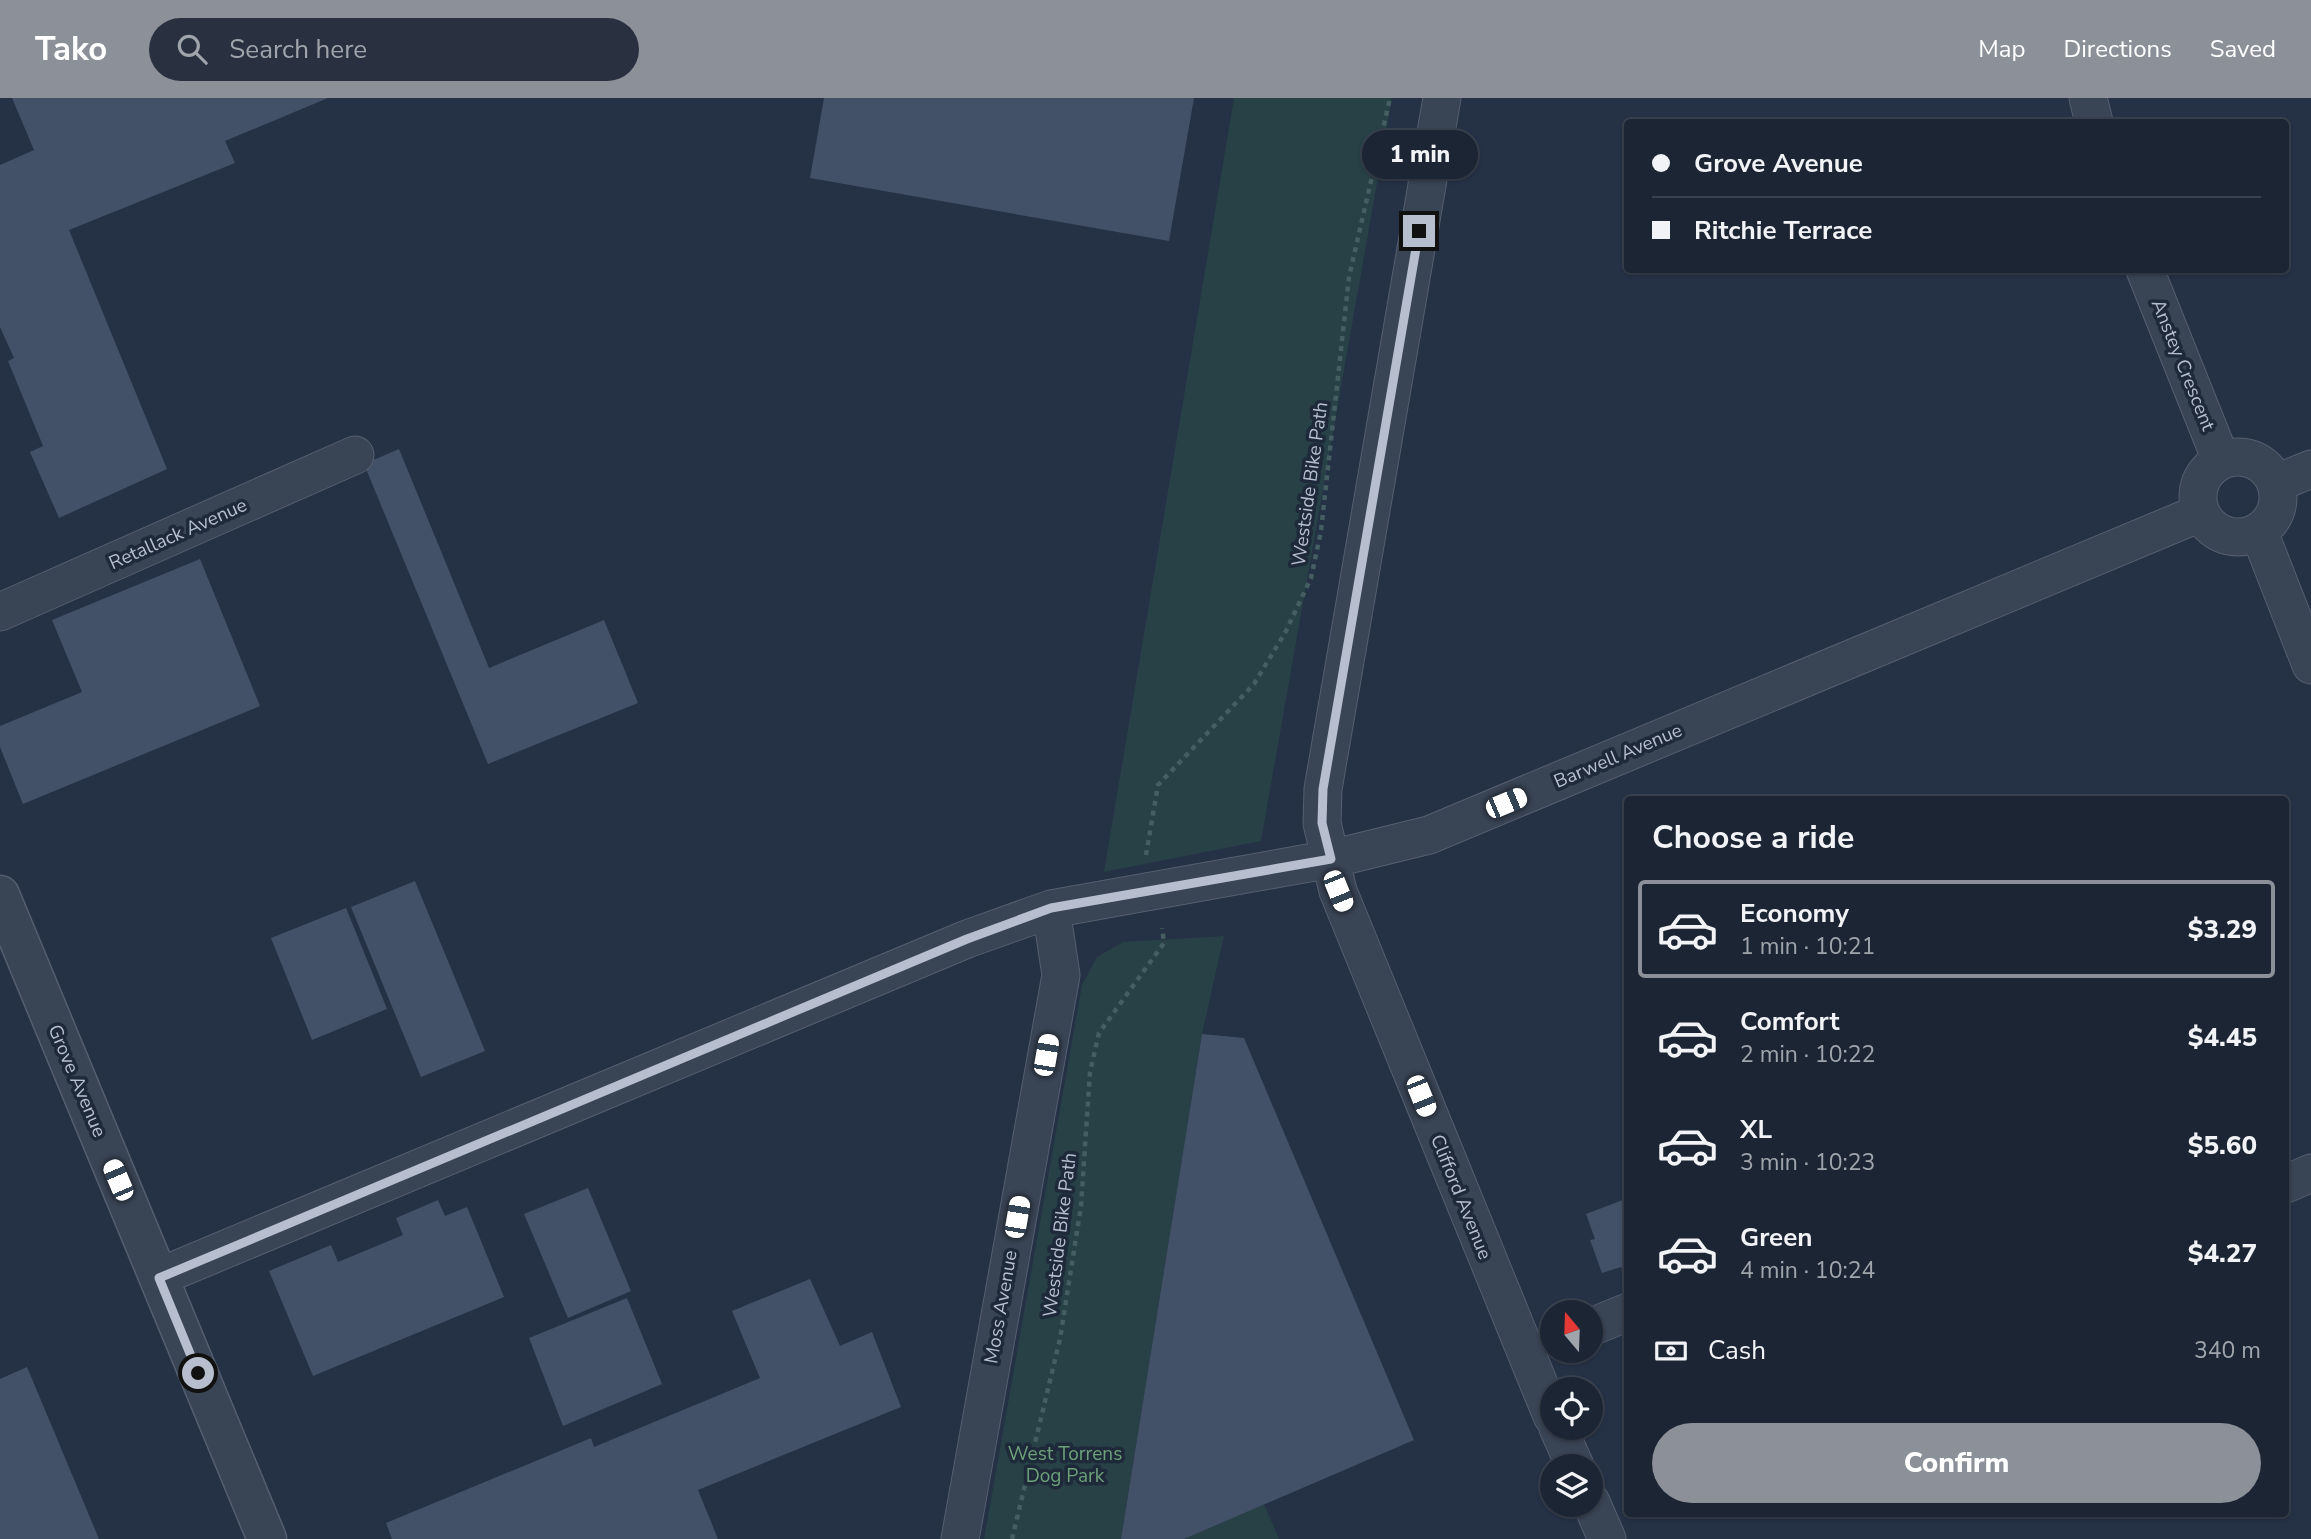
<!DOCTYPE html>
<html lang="en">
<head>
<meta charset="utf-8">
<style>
  body { margin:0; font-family:"Nunito Sans",sans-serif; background:#293140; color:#f1f3f6; height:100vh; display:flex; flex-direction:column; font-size:26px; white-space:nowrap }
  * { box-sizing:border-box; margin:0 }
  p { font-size:23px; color:#a0a5ac }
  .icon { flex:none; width:38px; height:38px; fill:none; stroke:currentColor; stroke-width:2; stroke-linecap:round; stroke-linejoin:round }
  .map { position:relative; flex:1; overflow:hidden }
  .side { position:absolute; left:1624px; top:698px; width:665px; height:721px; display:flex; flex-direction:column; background:#1c2534; border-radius:7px; box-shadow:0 2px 5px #0004,0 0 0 2px #3a424f }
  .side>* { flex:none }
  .top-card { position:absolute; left:1624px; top:21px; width:665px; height:154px; border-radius:7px; box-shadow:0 2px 5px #0004,0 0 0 2px #3a424f; display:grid; align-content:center; height:154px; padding:0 28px; background:#1c2534 }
  .needle { width:46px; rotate:341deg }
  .tools { position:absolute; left:1540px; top:1202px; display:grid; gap:14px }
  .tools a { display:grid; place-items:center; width:63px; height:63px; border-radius:50%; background:#1c2534; box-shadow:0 2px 5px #0004,0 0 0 2px #3a424f; font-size:35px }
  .end { position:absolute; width:32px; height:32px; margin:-16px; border:9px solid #b7bfce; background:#111; box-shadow:0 0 0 4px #111 }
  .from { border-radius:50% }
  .bubble { position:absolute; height:49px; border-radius:24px; background:#1c2534; box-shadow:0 2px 5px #0004,0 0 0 2px #3a424f; font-size:23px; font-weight:800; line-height:49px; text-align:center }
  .car { position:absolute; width:21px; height:42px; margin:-21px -10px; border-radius:9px; box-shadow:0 0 5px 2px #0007; background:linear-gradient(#fff 24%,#345 0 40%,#fff 0 76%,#345 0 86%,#fff 0) }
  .top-card b { display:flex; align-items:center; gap:24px; height:66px; font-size:26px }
  .top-card b+b { border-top:2px solid #3a424f }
  .top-card i { width:18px; height:18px; background:#f1f3f6 }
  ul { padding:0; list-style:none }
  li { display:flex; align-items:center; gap:21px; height:98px; margin:0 14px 10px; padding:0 14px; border:4px solid transparent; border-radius:7px }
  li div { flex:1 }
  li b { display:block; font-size:26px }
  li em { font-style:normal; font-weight:800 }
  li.active { border-color:#8c9099 }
  li>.icon { width:63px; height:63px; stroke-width:1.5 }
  h2 { padding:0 28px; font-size:32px; line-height:84px }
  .pay { display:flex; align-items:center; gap:18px; height:77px; padding:0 28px; font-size:26px }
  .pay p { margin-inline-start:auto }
  .action { display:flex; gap:14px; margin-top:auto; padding:14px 28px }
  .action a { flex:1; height:80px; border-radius:42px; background:#8c9099; color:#fff; font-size:28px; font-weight:800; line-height:80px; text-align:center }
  header { display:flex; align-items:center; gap:42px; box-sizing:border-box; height:98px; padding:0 35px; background:#8c9099; color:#fff }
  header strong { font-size:33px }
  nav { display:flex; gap:38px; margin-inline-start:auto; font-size:24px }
  .search { width:490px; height:63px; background:#293140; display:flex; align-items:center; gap:18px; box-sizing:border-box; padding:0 24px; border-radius:38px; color:#a0a5ac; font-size:26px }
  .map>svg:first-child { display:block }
  .green { fill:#274146 }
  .building { fill:#435168 }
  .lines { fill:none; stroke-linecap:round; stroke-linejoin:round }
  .minor-casing { stroke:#555f6f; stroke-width:39 }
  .tertiary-casing { stroke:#555f6f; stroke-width:41 }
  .path { stroke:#455e62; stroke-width:4.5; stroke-dasharray:5 5; stroke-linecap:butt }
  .minor { stroke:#394454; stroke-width:37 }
  .tertiary { stroke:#394454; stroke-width:38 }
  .route { stroke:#b7bfce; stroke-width:9 }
  .labels { text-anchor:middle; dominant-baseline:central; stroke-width:7; stroke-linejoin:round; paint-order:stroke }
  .street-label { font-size:19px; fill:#b7bfce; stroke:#1e293a }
  .park-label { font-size:19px; fill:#6ca17a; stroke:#1e293a }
</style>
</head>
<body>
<header>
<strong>Tako</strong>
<div class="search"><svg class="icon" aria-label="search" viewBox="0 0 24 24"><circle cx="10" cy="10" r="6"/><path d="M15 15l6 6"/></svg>Search here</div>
<nav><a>Map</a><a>Directions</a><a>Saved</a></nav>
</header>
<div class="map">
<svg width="2311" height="1441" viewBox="0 0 2311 1441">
  <rect width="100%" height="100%" fill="#253145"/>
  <path class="green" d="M1234 0H1392L1261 743 1104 774Z
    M1224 838 1202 936 1121 1441H984L1082 887 1097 859 1123 844Z
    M1264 1406 1279 1441H1184Z"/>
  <path class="building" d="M12 0H328L225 43 235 65 69 132 167 371 59 420 30 354 43 348 8 263 14 260 0 229V67L34 52Z
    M824 0H1194L1169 143 810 80Z
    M399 351 489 570 604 522 638 605 488 666 364 366Z
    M200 461 260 608 23 706 0 649V628L82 594 52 522Z
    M415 783 485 953 421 979 351 809Z
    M346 810 387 911 312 942 271 840Z
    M1202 936 1244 940 1414 1342 1184 1441H1121Z
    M588 1090 631 1193 568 1220 524 1116Z
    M1628 1100V1177L1625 1178 1621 1169 1602 1175 1590 1142 1595 1141 1586 1116Z
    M438 1102 445 1118 467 1109 504 1199 313 1278 269 1173 331 1147 338 1164 403 1137 396 1120Z
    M810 1181 840 1248 872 1234 901 1309 698 1392 718 1441H392L386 1425 591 1340 594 1349 760 1280 732 1213Z
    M627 1200 662 1286 563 1328 529 1240Z
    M27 1269 99 1441H0V1281Z"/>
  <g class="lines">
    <defs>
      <path id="minor" d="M1442 0 1323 691 1322 725 1338 793 1552 1318
        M2088 0 2094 24
        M2145 172 2221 362
        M2198 399a40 40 0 1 1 80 0a40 40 0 1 1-80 0Z
        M2277 385 2311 371
        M2259 434 2311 567
        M0 514 355 357
        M2286 1086 2311 1075
        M159 1179 967 841 1051 811 1331 761 1429 737 2200 415
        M1591 1229 1628 1214
        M1558 1330 1575 1368
        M1591 1404 1607 1441
        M960 1441 1061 877 1051 811"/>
      <path id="tertiary" d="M0 797 267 1441"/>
    </defs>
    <use href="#minor" class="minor-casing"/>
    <use href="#tertiary" class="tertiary-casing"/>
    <path class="path" d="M1146 757 1158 687 1254 586 1286 533 1311 480 1321 433 1349 179 1390 0
      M1012 1441 1060 1241 1081 1108 1090 974 1099 935 1164 845 1162 830"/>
    <use href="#minor" class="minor"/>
    <use href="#tertiary" class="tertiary"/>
  </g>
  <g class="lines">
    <path class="route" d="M198 1275 159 1180 967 841 1051 810 1331 761 1322 725 1323 691 1419 133"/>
  </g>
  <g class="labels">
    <g class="street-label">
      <text transform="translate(2183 267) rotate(68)">Anstey Crescent</text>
      <text transform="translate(1310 386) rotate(-82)">Westside Bike Path</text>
      <text transform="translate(178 436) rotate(-24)">Retallack Avenue</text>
      <text transform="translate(1618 658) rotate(-23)">Barwell Avenue</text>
      <text transform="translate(77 983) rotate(67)">Grove Avenue</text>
      <text transform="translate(1461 1099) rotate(68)">Clifford Avenue</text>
      <text transform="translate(1060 1137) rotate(-83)">Westside Bike Path</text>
      <text transform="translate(1001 1209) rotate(-80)">Moss Avenue</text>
    </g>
    <g class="park-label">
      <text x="1065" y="1356">West Torrens<tspan x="1065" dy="22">Dog Park</tspan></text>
    </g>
  </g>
</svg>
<div class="tools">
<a><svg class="needle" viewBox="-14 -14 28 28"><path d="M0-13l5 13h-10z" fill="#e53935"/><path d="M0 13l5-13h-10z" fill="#a0a5ac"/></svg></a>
<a><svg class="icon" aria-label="locate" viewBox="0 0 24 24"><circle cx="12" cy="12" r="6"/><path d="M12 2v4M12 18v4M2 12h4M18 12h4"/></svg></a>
<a><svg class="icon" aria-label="layers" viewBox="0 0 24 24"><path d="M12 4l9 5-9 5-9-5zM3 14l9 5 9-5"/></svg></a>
</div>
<i class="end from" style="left:198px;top:1275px"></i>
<i class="end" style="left:1419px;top:133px"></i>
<div class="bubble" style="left:1362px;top:32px;width:116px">1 min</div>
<i class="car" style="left:1506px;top:705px;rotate:67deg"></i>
<i class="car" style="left:1338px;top:793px;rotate:158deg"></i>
<i class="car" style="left:1046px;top:957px;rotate:10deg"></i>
<i class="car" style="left:1421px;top:998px;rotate:158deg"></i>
<i class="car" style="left:118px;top:1082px;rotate:337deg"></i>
<i class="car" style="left:1017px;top:1119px;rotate:10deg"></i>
<div class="top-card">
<b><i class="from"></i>Grove Avenue</b>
<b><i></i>Ritchie Terrace</b>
</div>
<section class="side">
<h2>Choose a ride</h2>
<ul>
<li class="active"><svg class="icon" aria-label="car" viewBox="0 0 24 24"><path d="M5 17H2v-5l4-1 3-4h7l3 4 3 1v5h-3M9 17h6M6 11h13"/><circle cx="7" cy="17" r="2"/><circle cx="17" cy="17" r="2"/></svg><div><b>Economy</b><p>1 min · 10:21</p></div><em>$3.29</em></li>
<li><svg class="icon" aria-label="car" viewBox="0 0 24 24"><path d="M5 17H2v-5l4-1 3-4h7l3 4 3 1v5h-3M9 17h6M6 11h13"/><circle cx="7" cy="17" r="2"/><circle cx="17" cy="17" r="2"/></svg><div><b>Comfort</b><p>2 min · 10:22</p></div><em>$4.45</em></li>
<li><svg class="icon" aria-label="car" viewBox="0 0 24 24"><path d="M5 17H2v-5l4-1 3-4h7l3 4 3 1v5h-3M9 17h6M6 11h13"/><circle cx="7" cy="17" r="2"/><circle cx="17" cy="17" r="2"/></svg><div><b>XL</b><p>3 min · 10:23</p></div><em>$5.60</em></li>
<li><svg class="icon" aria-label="car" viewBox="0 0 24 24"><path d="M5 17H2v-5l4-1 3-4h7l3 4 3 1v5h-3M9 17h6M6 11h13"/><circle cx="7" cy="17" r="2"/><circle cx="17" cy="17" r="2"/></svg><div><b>Green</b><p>4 min · 10:24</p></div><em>$4.27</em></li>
</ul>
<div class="pay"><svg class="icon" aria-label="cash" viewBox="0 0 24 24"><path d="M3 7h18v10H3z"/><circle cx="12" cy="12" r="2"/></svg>Cash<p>340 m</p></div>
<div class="action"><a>Confirm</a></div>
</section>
</div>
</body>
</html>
